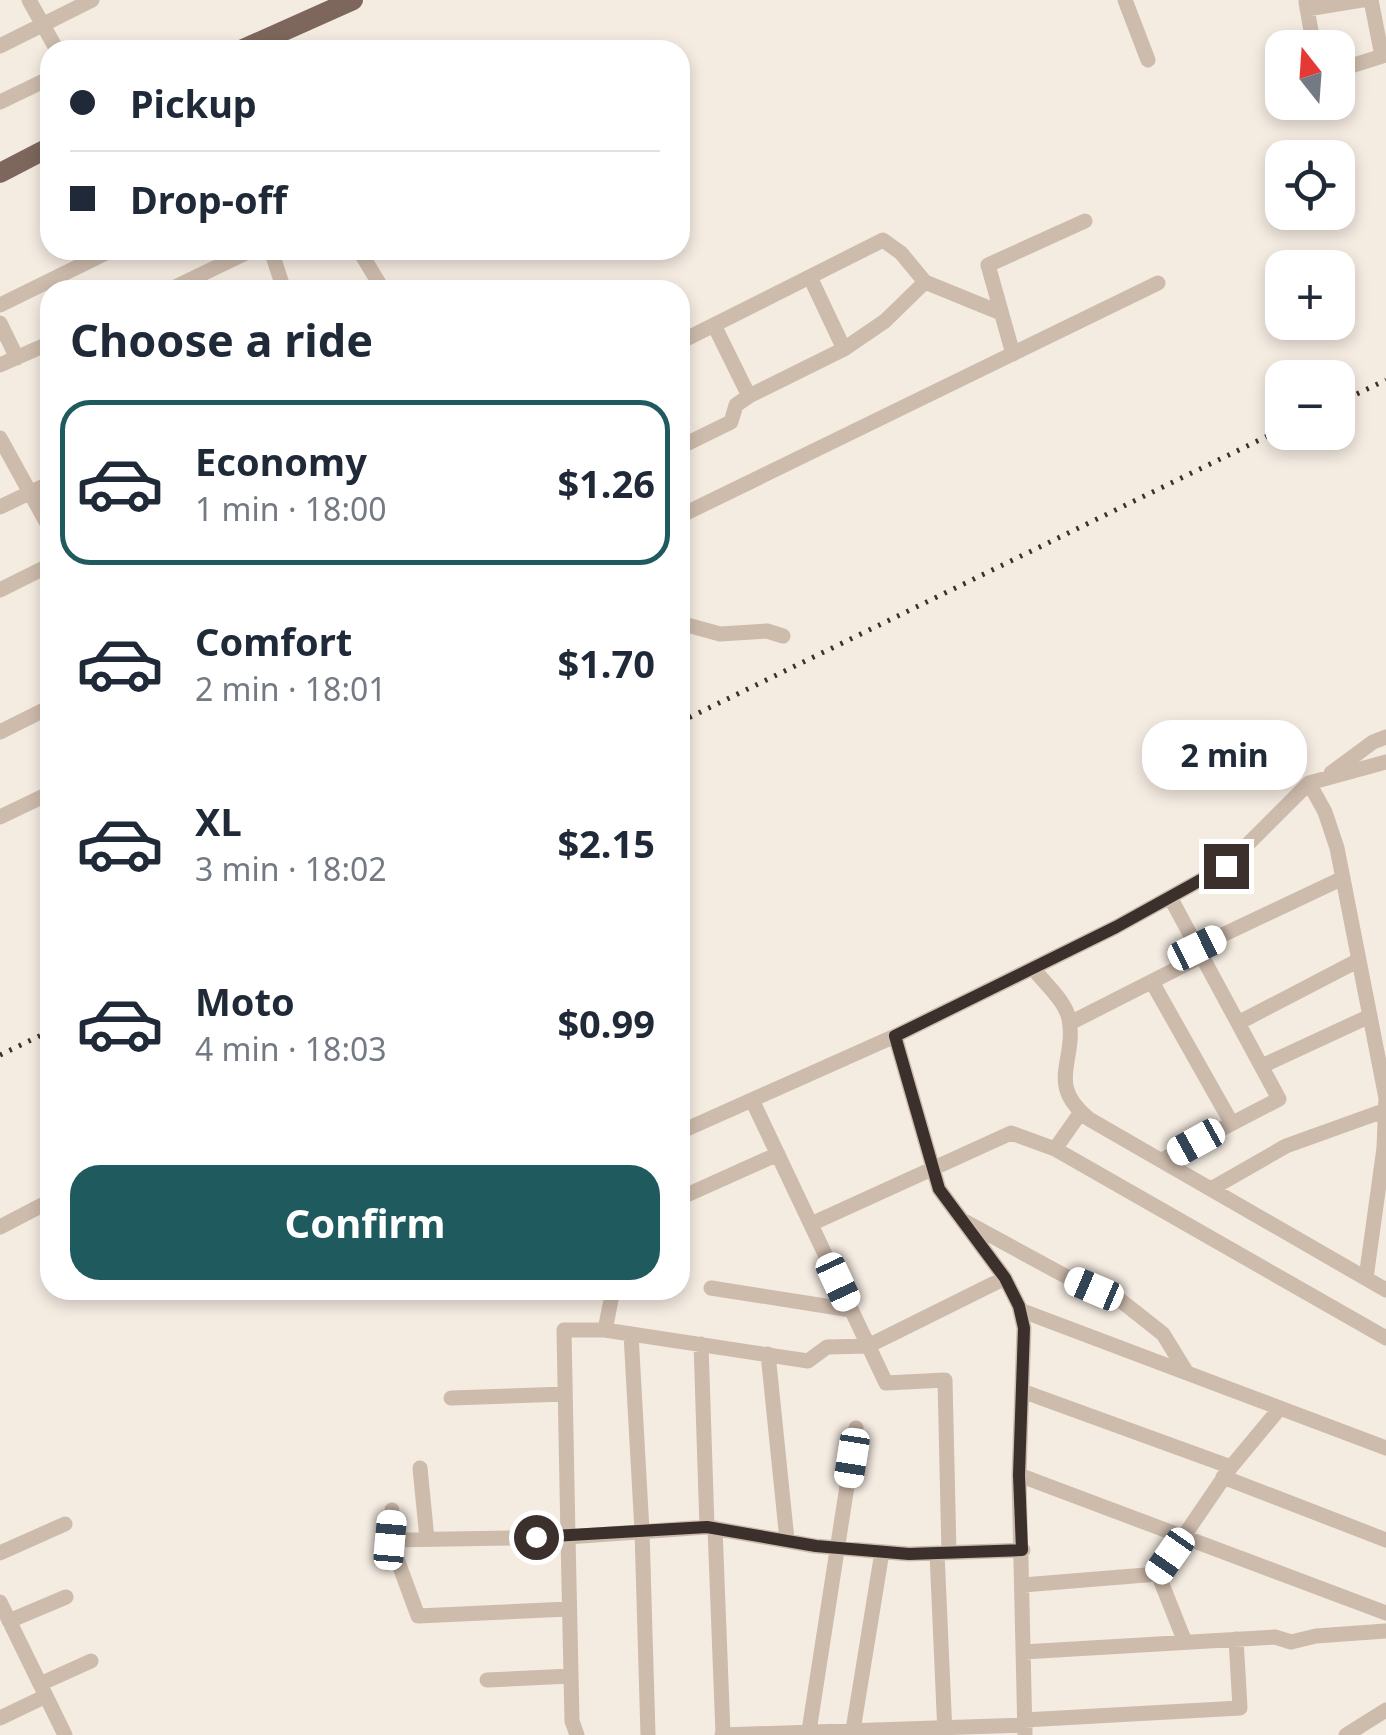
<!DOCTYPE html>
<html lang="en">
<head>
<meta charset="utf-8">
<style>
  body { margin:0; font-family:"Noto Sans",sans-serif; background:#f2f2f3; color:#1f2937; height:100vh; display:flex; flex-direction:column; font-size:38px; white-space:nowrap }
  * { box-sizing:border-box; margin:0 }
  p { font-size:32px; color:#747a83 }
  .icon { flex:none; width:55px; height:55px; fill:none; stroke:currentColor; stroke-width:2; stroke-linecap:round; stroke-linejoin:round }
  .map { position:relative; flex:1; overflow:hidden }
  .drawer { position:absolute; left:40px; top:280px; width:650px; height:1020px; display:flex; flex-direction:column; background:#fff; border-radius:30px; box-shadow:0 5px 15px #0003 }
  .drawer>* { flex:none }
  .hud { position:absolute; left:40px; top:40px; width:650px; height:220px; border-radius:30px; box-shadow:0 5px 15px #0003; display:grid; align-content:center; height:220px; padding:0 30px; background:#fff }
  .needle { width:65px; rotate:343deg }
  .fabs { position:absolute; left:1265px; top:30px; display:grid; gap:20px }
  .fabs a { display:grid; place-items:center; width:90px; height:90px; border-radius:20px; background:#fff; box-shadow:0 5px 15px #0003; font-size:50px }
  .end { position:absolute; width:45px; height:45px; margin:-22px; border:12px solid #3b302b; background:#fff; box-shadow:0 0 0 5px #fff }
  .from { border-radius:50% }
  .bubble { position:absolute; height:70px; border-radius:30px; background:#fff; box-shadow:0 5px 15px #0003; font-size:32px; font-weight:700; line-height:70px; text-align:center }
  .car { position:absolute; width:30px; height:60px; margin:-30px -15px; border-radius:12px; box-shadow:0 0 8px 2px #0007; background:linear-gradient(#fff 24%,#345 0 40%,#fff 0 76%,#345 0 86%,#fff 0) }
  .hud b { display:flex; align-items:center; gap:35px; height:95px; font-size:38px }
  .hud b+b { border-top:2px solid #e0e1e3 }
  .hud i { width:25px; height:25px; background:#1f2937 }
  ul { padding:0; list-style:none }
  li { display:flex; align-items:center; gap:30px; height:165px; margin:0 20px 15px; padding:0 10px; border:5px solid transparent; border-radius:30px }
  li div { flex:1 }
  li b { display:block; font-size:38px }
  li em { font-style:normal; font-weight:700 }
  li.selected { border-color:#1f5a5e }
  li>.icon { width:90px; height:90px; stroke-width:1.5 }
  h2 { padding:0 30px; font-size:45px; line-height:120px }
  .primary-button { display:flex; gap:20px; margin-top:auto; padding:20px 30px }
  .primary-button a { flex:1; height:115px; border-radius:30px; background:#1f5a5e; color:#fff; font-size:40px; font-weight:700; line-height:115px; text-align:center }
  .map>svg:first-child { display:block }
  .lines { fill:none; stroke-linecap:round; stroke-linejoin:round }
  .minor { stroke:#cdbbac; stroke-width:15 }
  .major { stroke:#7d675c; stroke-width:20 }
  .rail { stroke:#3b302b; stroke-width:5; stroke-dasharray:2.5 8; stroke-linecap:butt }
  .route { stroke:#3b302b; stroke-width:12 }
</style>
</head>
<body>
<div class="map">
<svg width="1386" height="1735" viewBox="0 0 1386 1735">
  <rect width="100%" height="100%" fill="#f4ebe1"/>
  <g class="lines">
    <path class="minor" d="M29 0 57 50
      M1125 0 1148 60
      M1371 0 1382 56
      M1306 2 1314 48
      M1307 9 1362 0
      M0 46 92 0
      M1338 70 1386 55
      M0 102 50 78
      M271 250 284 290
      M359 250 383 290
      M810 277 844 349
      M169 290 252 250
      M0 305 112 250
      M0 323 17 358
      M714 325 749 396
      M680 342 883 240 901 253 925 282 1001 313
      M1013 354 988 265 1085 221
      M0 365 50 343
      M0 438 50 529
      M680 447 731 422 736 405 749 396 844 349 885 321 925 282
      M0 507 50 483
      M680 516 1158 283
      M0 590 50 565
      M680 623 720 634 767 631 783 636
      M0 732 50 707
      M1331 773 1373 742 1386 737
      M1309 783 1325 812 1337 848 1386 1098 1384 1148 1366 1278
      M0 817 50 793
      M1197 947 1343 878
      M1033 968C1044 983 1065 1000 1069 1019 1077 1062 1045 1083 1089 1119L1386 1290
      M1152 982 1231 1122
      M1070 1023 1202 956
      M1238 1023 1359 960
      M895 1036 939 1189 1005 1278 1019 1306 1024 1328 1019 1475 1025 1735
      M1262 1066 1370 1016
      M752 1100 886 1383 945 1380 949 1553
      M680 1132 895 1036 1116 927 1226 866 1309 783 1386 762
      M1055 1149 1081 1112
      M1162 1160 1279 1099 1170 897
      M1211 1189 1286 1146 1386 1110
      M680 1198 778 1154
      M966 1222 1069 1278 1120 1300 1163 1334 1187 1373 1386 1448
      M811 1224 1011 1133 1055 1149 1386 1338
      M0 1227 50 1201
      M711 1288 851 1310
      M1020 1310 1187 1373
      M605 1330 613 1290
      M631 1334 642 1531 648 1735
      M701 1344 707 1527
      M768 1354 787 1540
      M1022 1391 1231 1467
      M451 1398 565 1394
      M420 1468 427 1539
      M1019 1475 1386 1613
      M1223 1477 1386 1540
      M392 1510 390 1540 418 1616 569 1609
      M715 1528 723 1734
      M390 1540 568 1537 564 1330H605L808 1361 827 1347 868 1346 1005 1278
      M0 1553 65 1524
      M937 1553 945 1734
      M1158 1574 1231 1467 1280 1408
      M1158 1574 1185 1642
      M1023 1585 1158 1574
      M0 1602 65 1735
      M9 1621 66 1597
      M1023 1652 1275 1637 1291 1642 1316 1636 1386 1631
      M487 1680 571 1676
      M40 1684 91 1661
      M0 1718 46 1696
      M1024 1720 1240 1708 1236 1639
      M853 1730 882 1552
      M809 1731 856 1428
      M577 1735 572 1721 568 1537 707 1527 815 1546 909 1554 1023 1550
      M722 1735 1026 1725
      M1346 1735 1386 1710"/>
    <path class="major" d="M241 50 353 0
      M0 173 50 147"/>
    <path class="rail" d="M1338 403 1386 380
      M680 722 1282 429
      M0 1055 50 1031"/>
  </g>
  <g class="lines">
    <path class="route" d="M536 1537 707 1527 816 1546 909 1554 1022 1550 1019 1475 1024 1328 1019 1306 1005 1278 939 1189 895 1036 1116 927 1226 866"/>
  </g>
</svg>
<div class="fabs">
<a><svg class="needle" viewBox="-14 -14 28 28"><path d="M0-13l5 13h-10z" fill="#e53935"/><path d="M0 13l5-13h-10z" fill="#747a83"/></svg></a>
<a><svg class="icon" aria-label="locate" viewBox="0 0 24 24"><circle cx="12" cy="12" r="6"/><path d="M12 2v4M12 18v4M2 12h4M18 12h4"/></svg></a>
<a>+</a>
<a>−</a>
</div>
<i class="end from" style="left:536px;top:1537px"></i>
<i class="end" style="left:1226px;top:866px"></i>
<div class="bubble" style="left:1142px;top:720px;width:165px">2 min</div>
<i class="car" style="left:1197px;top:948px;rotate:64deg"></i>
<i class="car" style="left:1196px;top:1142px;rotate:241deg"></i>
<i class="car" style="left:838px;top:1282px;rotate:155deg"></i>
<i class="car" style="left:1094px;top:1289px;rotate:293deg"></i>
<i class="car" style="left:852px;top:1458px;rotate:189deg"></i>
<i class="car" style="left:390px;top:1540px;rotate:5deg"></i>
<i class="car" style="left:1170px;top:1556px;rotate:215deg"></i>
<div class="hud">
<b><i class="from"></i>Pickup</b>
<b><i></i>Drop-off</b>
</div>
<section class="drawer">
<h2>Choose a ride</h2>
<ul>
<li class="selected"><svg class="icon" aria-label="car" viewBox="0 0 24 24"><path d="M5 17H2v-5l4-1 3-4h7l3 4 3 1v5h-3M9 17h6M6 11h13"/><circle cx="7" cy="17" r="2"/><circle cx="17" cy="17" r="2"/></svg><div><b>Economy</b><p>1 min · 18:00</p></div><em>$1.26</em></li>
<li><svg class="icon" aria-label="car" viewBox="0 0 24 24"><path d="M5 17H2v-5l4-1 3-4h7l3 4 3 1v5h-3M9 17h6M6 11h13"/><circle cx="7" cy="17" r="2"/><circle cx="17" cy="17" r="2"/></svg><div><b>Comfort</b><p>2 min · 18:01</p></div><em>$1.70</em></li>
<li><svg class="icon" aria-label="car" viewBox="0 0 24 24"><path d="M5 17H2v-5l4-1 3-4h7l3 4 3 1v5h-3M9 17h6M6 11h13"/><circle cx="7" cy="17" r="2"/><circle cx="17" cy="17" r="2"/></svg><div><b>XL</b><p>3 min · 18:02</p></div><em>$2.15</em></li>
<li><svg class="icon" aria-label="car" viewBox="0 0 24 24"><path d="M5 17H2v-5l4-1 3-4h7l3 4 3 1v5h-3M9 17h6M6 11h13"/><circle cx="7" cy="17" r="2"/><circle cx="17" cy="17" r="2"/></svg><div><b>Moto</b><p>4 min · 18:03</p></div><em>$0.99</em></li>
</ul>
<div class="primary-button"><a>Confirm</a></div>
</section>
</div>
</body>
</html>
